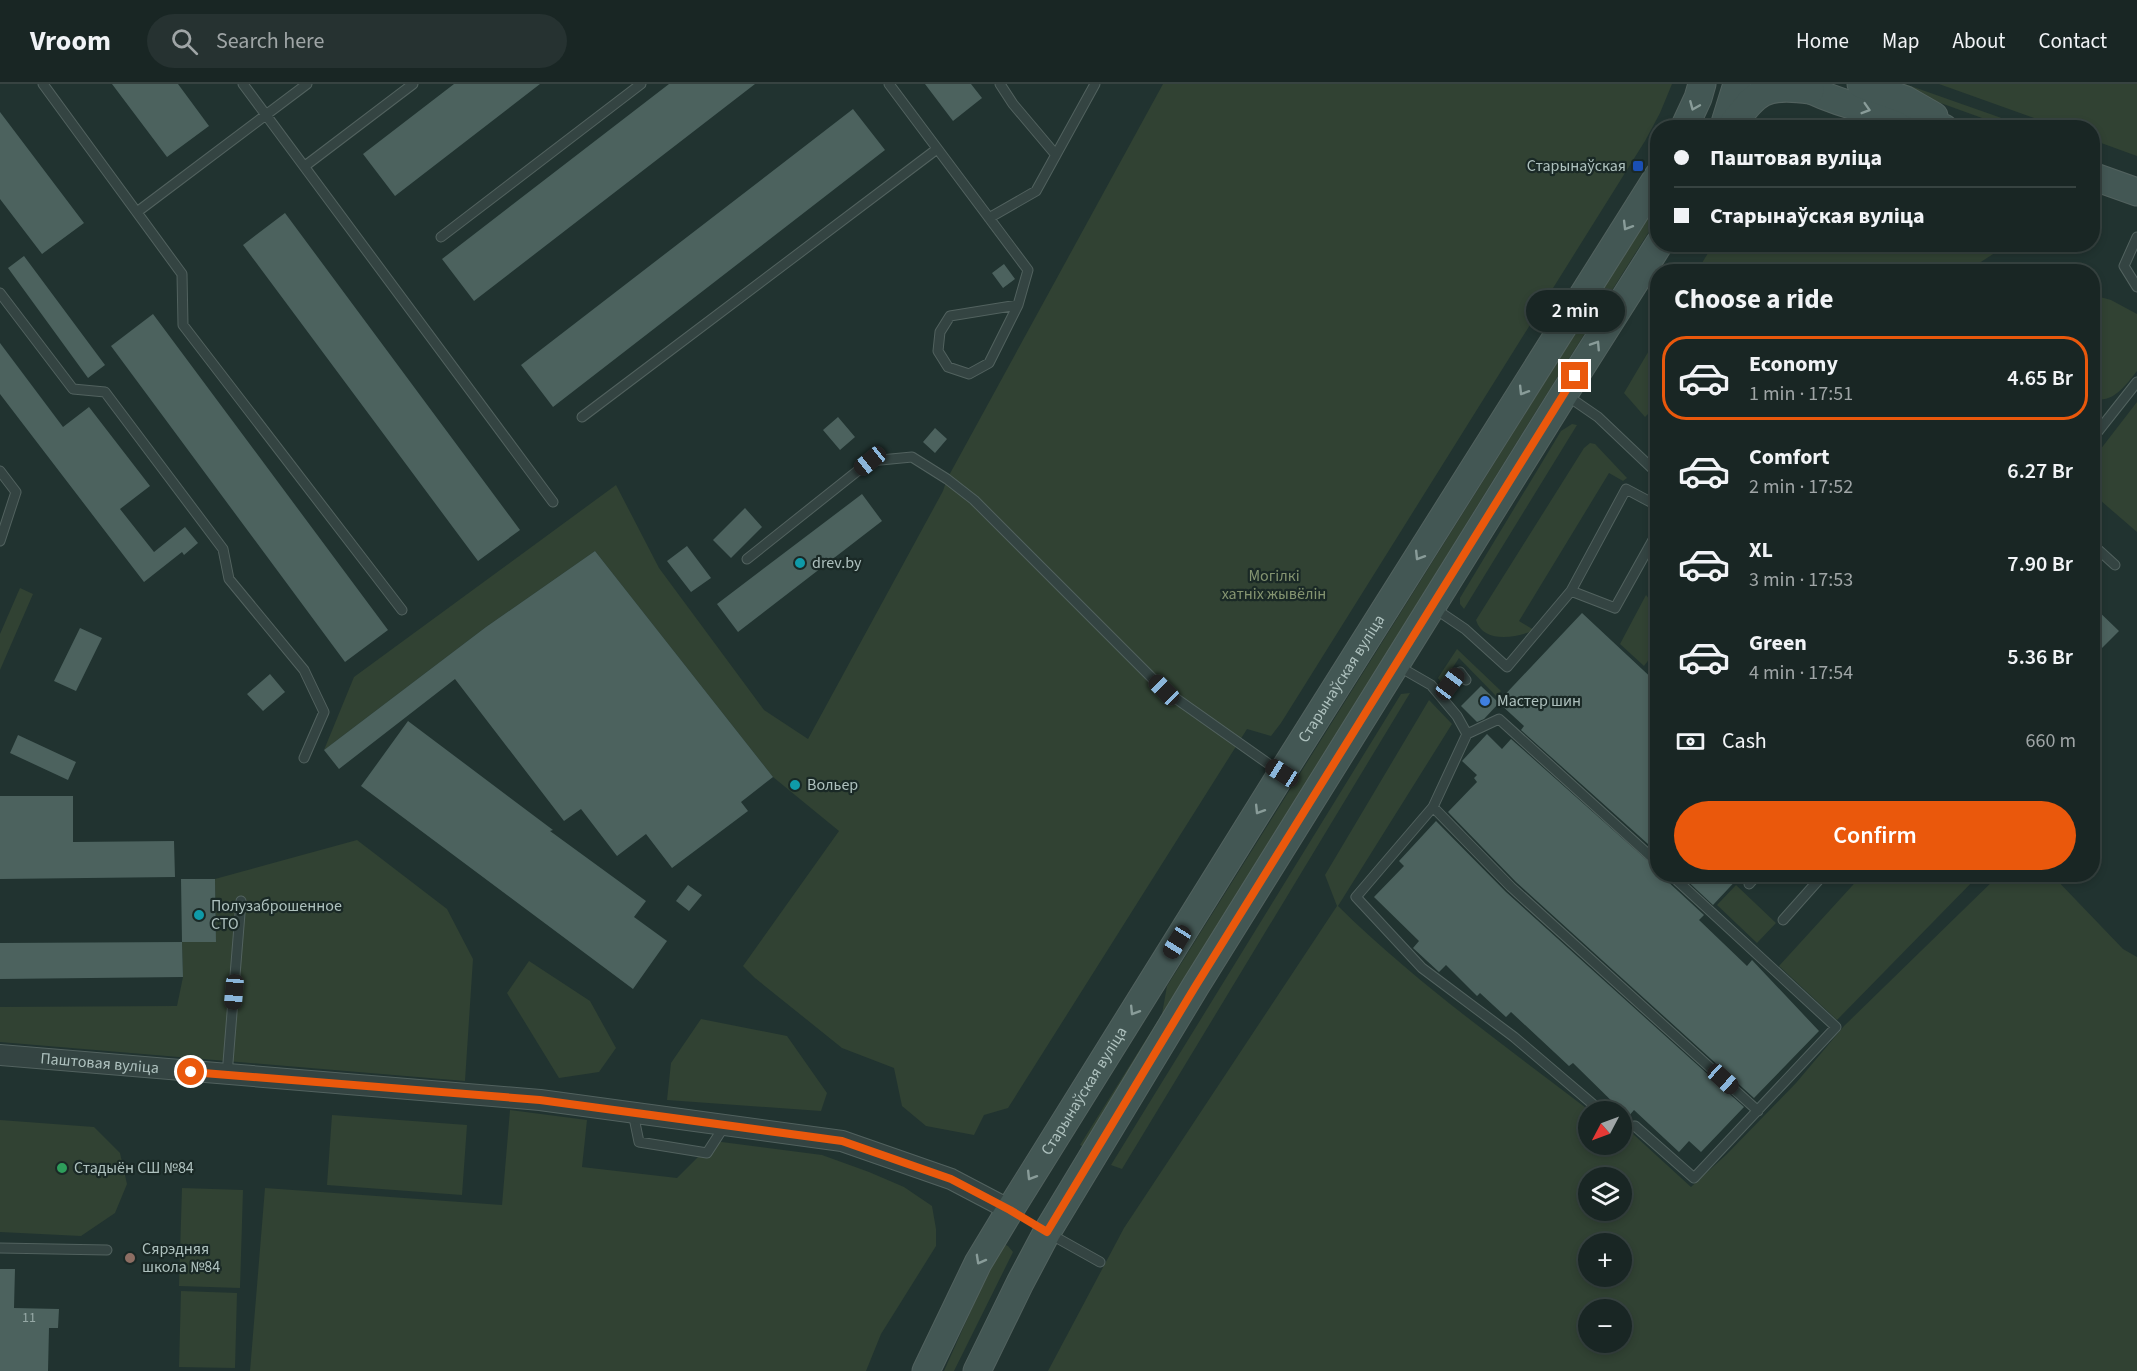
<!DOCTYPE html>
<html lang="en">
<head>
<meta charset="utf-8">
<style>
  body { margin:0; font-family:"Source Sans 3",sans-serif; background:#263231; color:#f1f3f6; height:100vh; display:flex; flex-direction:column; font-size:22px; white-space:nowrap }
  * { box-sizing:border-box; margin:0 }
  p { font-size:20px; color:#9fa5a6 }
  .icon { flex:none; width:33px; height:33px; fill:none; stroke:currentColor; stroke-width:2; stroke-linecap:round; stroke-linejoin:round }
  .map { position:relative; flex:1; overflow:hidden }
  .drawer { position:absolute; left:1650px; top:180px; width:450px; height:618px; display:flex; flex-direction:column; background:#192624; border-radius:24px; box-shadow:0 3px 9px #0003,0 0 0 2px #374341 }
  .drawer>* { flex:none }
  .guide { position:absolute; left:1650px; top:36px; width:450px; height:132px; border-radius:24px; box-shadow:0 3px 9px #0003,0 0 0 2px #374341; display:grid; align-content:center; height:132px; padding:0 24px; background:#192624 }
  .needle { width:39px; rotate:229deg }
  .tools { position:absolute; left:1578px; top:1017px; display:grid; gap:12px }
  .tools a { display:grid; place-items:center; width:54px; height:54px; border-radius:50%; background:#192624; box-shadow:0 3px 9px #0003,0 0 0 2px #374341; font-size:30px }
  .end { position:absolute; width:27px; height:27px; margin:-14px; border:8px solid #ea580c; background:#fff; box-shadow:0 0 0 3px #fff }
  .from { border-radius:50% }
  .bubble { position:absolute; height:42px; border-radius:21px; background:#192624; box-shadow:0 3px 9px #0003,0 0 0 2px #374341; font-size:20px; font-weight:600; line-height:42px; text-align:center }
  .car { position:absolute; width:18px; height:36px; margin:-18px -9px; border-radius:8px; box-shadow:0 0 4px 2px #0007; background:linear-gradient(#222 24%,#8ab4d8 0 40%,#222 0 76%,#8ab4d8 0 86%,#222 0) }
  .guide b { display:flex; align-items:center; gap:21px; height:57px; font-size:22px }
  .guide b+b { border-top:2px solid #374341 }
  .guide i { width:15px; height:15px; background:#f1f3f6 }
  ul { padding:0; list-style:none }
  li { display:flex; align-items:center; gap:18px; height:84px; margin:0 12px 9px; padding:0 12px; border:3px solid transparent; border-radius:24px }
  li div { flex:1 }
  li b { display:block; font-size:22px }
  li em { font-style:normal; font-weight:600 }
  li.current { border-color:#ea580c }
  li>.icon { width:54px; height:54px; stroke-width:1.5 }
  h2 { padding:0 24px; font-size:27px; line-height:72px }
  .pay { display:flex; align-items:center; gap:15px; height:66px; padding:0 24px; font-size:22px }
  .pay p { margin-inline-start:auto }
  .primary-button { display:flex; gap:12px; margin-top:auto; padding:12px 24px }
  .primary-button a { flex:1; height:69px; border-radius:36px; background:#ea580c; color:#fff; font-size:24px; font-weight:600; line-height:69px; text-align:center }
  header { display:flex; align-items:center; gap:36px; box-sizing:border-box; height:84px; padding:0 30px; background:#192624; border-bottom:2px solid #374341 }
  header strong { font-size:28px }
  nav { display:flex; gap:33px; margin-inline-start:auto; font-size:21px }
  .search { width:420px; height:54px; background:#263231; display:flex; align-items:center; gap:15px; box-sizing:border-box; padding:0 21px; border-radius:33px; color:#9fa5a6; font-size:22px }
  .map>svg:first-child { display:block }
  .green { fill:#314233; fill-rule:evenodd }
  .building { fill:#4c625e }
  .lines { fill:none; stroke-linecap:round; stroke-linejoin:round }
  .service-casing { stroke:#52625f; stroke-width:11 }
  .minor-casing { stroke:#52625f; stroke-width:22 }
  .secondary-casing { stroke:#52625f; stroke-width:29 }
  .service { stroke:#344442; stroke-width:9 }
  .minor { stroke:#344442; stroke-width:20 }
  .secondary { stroke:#435754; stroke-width:27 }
  .oneway { stroke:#899c99 }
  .route { stroke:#ea580c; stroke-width:8 }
  .transit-dot { fill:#1a4fb4; stroke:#1a2926; stroke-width:2 }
  .culture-dot { fill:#0f9aa8; stroke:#1a2926; stroke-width:2 }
  .shop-dot { fill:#3f7fe0; stroke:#1a2926; stroke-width:2 }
  .leisure-dot { fill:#2e9e5b; stroke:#1a2926; stroke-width:2 }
  .education-dot { fill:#8d6e63; stroke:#1a2926; stroke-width:2 }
  .labels { text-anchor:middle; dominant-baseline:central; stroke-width:4.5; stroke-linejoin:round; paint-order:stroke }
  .number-label { font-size:14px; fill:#96a9a6 }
  .poi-label { font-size:16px; fill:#aec1be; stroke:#1a2926; text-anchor:start }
  .park-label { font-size:16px; fill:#849470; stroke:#1a2926 }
  .street-label { font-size:16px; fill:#aec1be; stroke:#1a2926 }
</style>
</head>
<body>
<header>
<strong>Vroom</strong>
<div class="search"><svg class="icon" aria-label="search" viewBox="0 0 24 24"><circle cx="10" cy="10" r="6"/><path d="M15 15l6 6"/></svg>Search here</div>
<nav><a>Home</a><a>Map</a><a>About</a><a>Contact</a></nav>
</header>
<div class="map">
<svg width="2137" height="1287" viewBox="0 0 2137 1287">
  <rect width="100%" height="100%" fill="#213330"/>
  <path class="green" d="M1163 0H1672L1660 29 1645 57 1281 639 1271 652 1247 645 1008 1024 984 1031 974 1051 926 1042 902 1022 894 984 842 964 755 894 743 882 839 747 773 693 595 467 486 543 324 666 354 593 616 401 659 484 764 626 808 655 943 407 947 395Z
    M1888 0H1905L2027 43H2007Z
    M1939 0H2137V72L2093 56 2092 44 2059 43Z
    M1657 119V135C1462 442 1274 753 1087 1065L1080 1061 1162 930 1167 902Z
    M1713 161V160L2007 161 1967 187H1697Z
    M2093 211 2111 216 2137 230V287C2126 301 2112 321 2093 314Z
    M1657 253V321L1645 333 1624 309Z
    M2137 318V448L2093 410V375Z
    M1572 340 1577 341 1464 525 1460 520V514L1561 347Z
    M1590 359 1595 360 1627 394 1623 397 1609 389 1519 537 1534 546C1517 554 1483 560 1476 536L1584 364Z
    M20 504 33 510 0 586V550Z
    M1646 511 1657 525V565L1644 582 1620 560Z
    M1457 565 1501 607 1496 612 1459 574 1442 600 1438 594Z
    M1410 609 1122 1085 1111 1081 1401 610Z
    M1429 616 1452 640 1338 822C1415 898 1504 961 1590 1027L1588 1060H1622V1052L1626 1056 1633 1050 1691 1103 1727 1070 1796 999 1844 942 1999 791H2052L2123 865 2137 873V1287H1048L1124 1144 1337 822 1325 791ZM1588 1094H1622V1126H1588ZM1588 1160H1622V1192H1588ZM1588 1226H1622V1258H1588Z
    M357 756 447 825 473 875 465 997 0 958V923L177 922 183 893 182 858 216 857 215 795Z
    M1862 791H1979L1837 936 1779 882Z
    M1736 801 1776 839 1757 859 1717 821Z
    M529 877 590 917 616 964 599 988 559 994 507 909Z
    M701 935 787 952 827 1009 821 1027 667 1016 671 979Z
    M510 1026 587 1036 582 1083 677 1094 714 1057 822 1071 869 1088 904 1103 932 1122 936 1145V1162L881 1250 866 1287H250L265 1104 502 1121Z
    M332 1031 467 1041 462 1111 327 1101Z
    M0 1036 94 1043 120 1069 127 1100 115 1129 81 1152 0 1148Z
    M182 1104 243 1106 240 1204 179 1202Z
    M1001 1159 1008 1162 1013 1168 954 1287H944Z
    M181 1207 237 1209 235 1284 179 1283Z"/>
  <path class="building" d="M112 0H178L209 42 167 73Z
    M454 0H540L395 112 363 70Z
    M669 0H755L474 217 442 175Z
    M925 0H971L982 14 953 37Z
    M853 25 885 66 553 323 521 281Z
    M0 28 84 139 42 170 0 115Z
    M285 129 520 446 478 477 243 161Z
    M24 172 105 281 88 294 8 184Z
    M1004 180 1015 195 1003 204 992 189Z
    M153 230 388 546 345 578 111 262Z
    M0 259 63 343 89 323 150 402 120 425 154 468 185 443 198 459 184 471 182 468 144 498 0 310Z
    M838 333 855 353 840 366 823 346Z
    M935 344 947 355 935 369 923 358Z
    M862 410 882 437 738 548 717 520Z
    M745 424 762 443 731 474 713 456Z
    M687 462 711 494 691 508 667 477Z
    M595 467 773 693 741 718 748 727 672 784 646 750 617 772 581 725 564 737 455 595 339 685 324 666 486 543Z
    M2092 521 2119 547 2092 574Z
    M1582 529 1658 600V769L1521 646 1524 642 1499 619 1484 635 1477 638 1461 622 1481 602 1498 618Z
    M80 544 102 554 76 607 54 597Z
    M270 590 285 608 263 627 247 610Z
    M408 637 553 746 550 747 646 817 634 833 667 857 633 905 361 702Z
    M1487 650 1502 665 1511 655 1658 786V790H1663L1665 795 1704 831 1699 836 1747 882 1752 876 1819 947 1754 1014 1516 798 1448 728 1477 698 1474 694 1477 691 1462 677Z
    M18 651 76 678 68 696 10 669Z
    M0 712H73V758L174 757 175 793 0 795Z
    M1436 737 1506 808 1744 1023 1701 1068 1689 1057 1679 1068 1634 1026 1628 1033 1573 979 1569 982 1511 928 1506 933 1480 909 1477 912 1446 881 1439 888 1413 864 1419 857 1374 813 1404 782 1399 777Z
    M1680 790H1742L1713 821Z
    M181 795H215L216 858H182Z
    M688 801 702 811 689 827 676 817Z
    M182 858 183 893 0 895V859Z
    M0 1185H15L14 1224 59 1225 58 1244H49L48 1287H0Z"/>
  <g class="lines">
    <defs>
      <path id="service" d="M43 0 182 190 183 241 402 526
        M243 0 553 418
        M889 0 1028 186 1018 221 989 279 969 290 948 283 938 267 940 248 950 232 1018 221
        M1000 0 1013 20 1056 71
        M305 82 413 0
        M137 128 307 0
        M989 134 1036 107 1095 0
        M441 153 641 0
        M2137 153 2124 182 2137 203
        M0 209 73 305 105 308 223 465 229 495 304 586 324 628 304 674
        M1566 311 1598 333 1658 390
        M582 333 937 65
        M2092 355 2137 298
        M0 387 16 408 0 457
        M2092 460 2115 481
        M747 475 870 377 912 373 947 395 974 416 1164 606 1280 688
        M1571 507 1615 524 1658 447
        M1434 524 1465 545 1507 583 1571 507 1626 405 1658 422
        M1398 582 1431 601 1457 632 1467 650
        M1441 612 1460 588 1466 596
        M1433 723 1511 803 1758 1027
        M1749 800 1758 790
        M1783 836 1824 790
        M227 991 241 817
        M1602 1028 1514 953 1422 884 1356 813 1433 723 1467 650 1499 635 1658 779
        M633 1029 639 1058 707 1069 725 1041
        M1622 1044 1635 1042 1694 1094 1836 943 1670 790
        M1050 1150 1100 1178
        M0 1164 107 1166"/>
      <g id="minor">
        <path id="s1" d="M0 971 540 1016 842 1057 951 1095 1010 1126"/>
      </g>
      <g id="secondary">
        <path d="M1799 0C1843 24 1896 32 1944 44"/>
        <path d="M1861 0 1906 16 1934 32"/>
        <path d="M1724 42 1737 0"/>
        <path d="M1684 44 1698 14 1702 0"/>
        <path d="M1730 44C1758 7 1762 0 1810 6"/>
        <path d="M2092 92 2137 108"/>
        <path id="s2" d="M926 1287 978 1179 1010 1126 1282 689 1658 92"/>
        <path d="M977 1287 1020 1199 1047 1148 1195 903 1564 310 1659 160"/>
      </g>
    </defs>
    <use href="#service" class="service-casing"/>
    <use href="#minor" class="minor-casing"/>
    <use href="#secondary" class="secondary-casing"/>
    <use href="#service" class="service"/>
    <use href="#minor" class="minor"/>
    <use href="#secondary" class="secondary"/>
  </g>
  <defs><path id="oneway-chevron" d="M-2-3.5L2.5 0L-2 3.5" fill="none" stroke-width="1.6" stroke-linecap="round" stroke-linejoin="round" transform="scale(1.5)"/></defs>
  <g class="oneway">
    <use href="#oneway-chevron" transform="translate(1694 22) rotate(113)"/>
    <use href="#oneway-chevron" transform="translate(1866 25) rotate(17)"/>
    <use href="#oneway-chevron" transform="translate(1627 142) rotate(121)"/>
    <use href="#oneway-chevron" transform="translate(1596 261) rotate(-57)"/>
    <use href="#oneway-chevron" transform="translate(1523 307) rotate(122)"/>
    <use href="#oneway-chevron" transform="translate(1419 472) rotate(122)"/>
    <use href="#oneway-chevron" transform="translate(1259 726) rotate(122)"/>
    <use href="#oneway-chevron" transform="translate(1134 927) rotate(122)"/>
    <use href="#oneway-chevron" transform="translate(1031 1092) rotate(122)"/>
    <use href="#oneway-chevron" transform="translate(980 1176) rotate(119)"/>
  </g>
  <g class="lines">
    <path class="route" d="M191 988 540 1016 842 1057 951 1095 1010 1126 1047 1148 1195 903 1575 292"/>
  </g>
  <rect class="transit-dot" x="1632" y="76" width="12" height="12" rx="3"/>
  <g class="culture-dot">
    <circle cx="800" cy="479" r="6"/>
    <circle cx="795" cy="701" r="6"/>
    <circle cx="199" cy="831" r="6"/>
  </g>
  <circle class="shop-dot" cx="1485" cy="617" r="6"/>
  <circle class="leisure-dot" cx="62" cy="1084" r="6"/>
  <circle class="education-dot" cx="130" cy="1174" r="6"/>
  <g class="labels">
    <g class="number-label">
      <text x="29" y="1234">11</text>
    </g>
    <g class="poi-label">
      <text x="1626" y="82" text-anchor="end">Старынаўская</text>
      <text x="812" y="479">drev.by</text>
      <text x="1497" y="617">Мастер шин</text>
      <text x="807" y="701">Вольер</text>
      <text x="211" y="822">Полузаброшенное<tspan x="211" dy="18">СТО</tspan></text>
      <text x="74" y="1084">Стадыён СШ №84</text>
      <text x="142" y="1165">Сярэдняя<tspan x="142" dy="18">школа №84</tspan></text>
    </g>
    <g class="park-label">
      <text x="1274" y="492">Могілкі<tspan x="1274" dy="18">хатніх жывёлін</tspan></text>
    </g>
    <g class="street-label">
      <text stroke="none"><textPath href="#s2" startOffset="808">Старынаўская вуліца</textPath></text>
      <text stroke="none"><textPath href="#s1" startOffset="100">Паштовая вуліца</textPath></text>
      <text stroke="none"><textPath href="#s2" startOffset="322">Старынаўская вуліца</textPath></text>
    </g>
  </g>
</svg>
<div class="tools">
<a><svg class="needle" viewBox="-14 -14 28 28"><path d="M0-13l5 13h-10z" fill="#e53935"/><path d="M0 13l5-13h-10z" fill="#9fa5a6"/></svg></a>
<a><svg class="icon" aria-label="layers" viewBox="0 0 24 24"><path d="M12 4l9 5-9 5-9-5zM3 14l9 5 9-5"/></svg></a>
<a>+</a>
<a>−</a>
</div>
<i class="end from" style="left:191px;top:988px"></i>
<i class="end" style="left:1575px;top:292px"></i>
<div class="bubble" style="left:1526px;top:206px;width:99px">2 min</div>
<i class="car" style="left:870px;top:377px;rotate:231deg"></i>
<i class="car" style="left:1450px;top:600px;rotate:37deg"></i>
<i class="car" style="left:1164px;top:606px;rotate:315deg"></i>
<i class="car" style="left:1282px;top:689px;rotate:302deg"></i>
<i class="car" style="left:1177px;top:858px;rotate:212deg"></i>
<i class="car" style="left:234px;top:908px;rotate:185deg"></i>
<i class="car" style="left:1723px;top:995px;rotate:132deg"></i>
<div class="guide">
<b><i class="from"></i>Паштовая вуліца</b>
<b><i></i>Старынаўская вуліца</b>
</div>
<section class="drawer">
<h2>Choose a ride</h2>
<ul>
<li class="current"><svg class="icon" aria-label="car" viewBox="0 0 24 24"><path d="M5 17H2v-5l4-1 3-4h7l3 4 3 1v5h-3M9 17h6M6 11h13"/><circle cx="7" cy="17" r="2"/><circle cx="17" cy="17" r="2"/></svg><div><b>Economy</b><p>1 min · 17:51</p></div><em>4.65 Br</em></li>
<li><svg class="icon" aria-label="car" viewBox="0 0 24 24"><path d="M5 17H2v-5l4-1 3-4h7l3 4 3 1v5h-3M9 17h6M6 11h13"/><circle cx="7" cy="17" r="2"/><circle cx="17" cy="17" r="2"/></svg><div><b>Comfort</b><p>2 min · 17:52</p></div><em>6.27 Br</em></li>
<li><svg class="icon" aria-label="car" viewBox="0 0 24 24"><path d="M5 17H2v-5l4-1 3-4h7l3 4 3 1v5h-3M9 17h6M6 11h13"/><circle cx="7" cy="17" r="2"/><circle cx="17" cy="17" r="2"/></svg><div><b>XL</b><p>3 min · 17:53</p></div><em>7.90 Br</em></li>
<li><svg class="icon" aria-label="car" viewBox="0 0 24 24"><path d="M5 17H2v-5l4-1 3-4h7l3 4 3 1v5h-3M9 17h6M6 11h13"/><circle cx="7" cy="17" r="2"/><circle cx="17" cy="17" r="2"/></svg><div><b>Green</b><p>4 min · 17:54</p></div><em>5.36 Br</em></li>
</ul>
<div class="pay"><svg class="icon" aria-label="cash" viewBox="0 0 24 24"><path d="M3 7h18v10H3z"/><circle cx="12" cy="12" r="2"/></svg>Cash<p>660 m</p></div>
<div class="primary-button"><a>Confirm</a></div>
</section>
</div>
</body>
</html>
